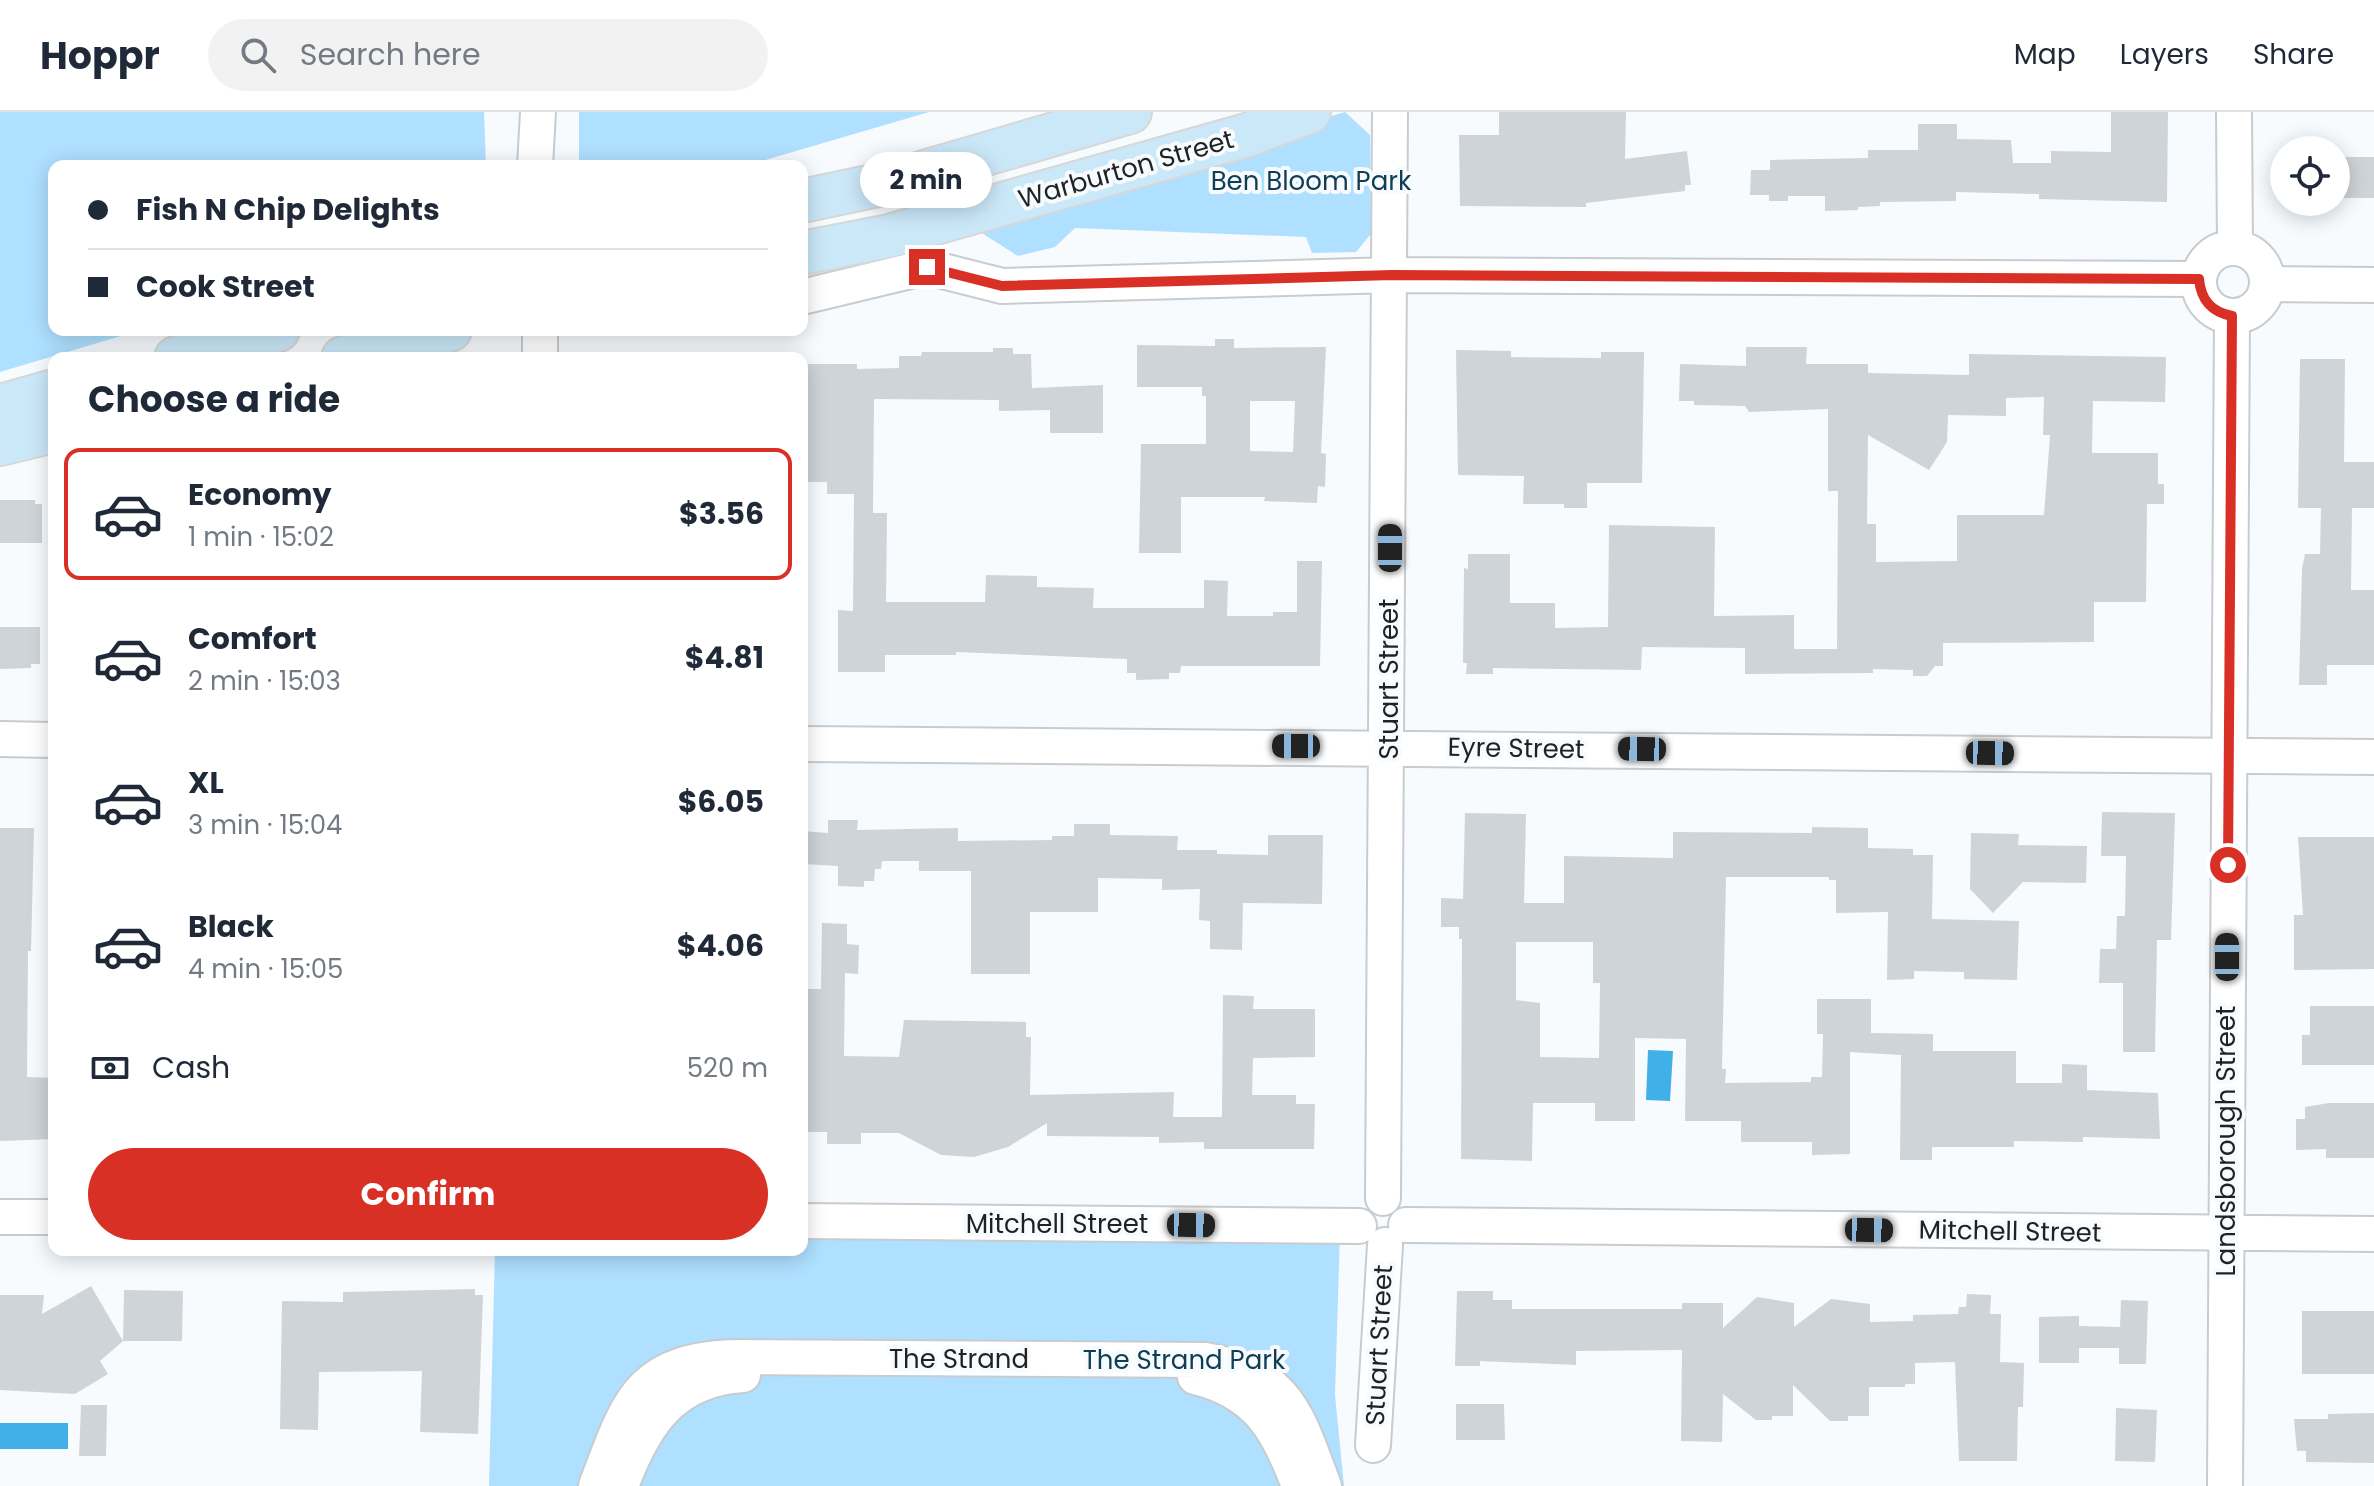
<!DOCTYPE html>
<html lang="en">
<head>
<meta charset="utf-8">
<style>
  body { margin:0; font-family:Poppins,sans-serif; background:#f2f2f3; color:#1f2937; height:100vh; display:flex; flex-direction:column; font-size:30px; white-space:nowrap }
  * { box-sizing:border-box; margin:0 }
  p { font-size:26px; color:#747a83 }
  .icon { flex:none; width:44px; height:44px; fill:none; stroke:currentColor; stroke-width:2; stroke-linecap:round; stroke-linejoin:round }
  .map { position:relative; flex:1; overflow:hidden }
  .panel { position:absolute; left:48px; top:240px; width:760px; height:904px; display:flex; flex-direction:column; background:#fff; border-radius:16px; box-shadow:0 4px 20px #0003 }
  .panel>* { flex:none }
  .top-card { position:absolute; left:48px; top:48px; width:760px; height:176px; border-radius:16px; box-shadow:0 4px 20px #0003; display:grid; align-content:center; height:176px; padding:0 40px; background:#fff }
  .fabs { position:absolute; left:2270px; top:24px; display:grid; gap:16px }
  .fabs a { display:grid; place-items:center; width:80px; height:80px; border-radius:50%; background:#fff; box-shadow:0 4px 20px #0003; font-size:40px }
  .end { position:absolute; width:36px; height:36px; margin:-18px; border:10px solid #d93025; background:#fff; box-shadow:0 0 0 4px #fff }
  .from { border-radius:50% }
  .bubble { position:absolute; height:56px; border-radius:28px; background:#fff; box-shadow:0 4px 20px #0003; font-size:26px; font-weight:700; line-height:56px; text-align:center }
  .car { position:absolute; width:24px; height:48px; margin:-24px -12px; border-radius:10px; box-shadow:0 0 6px 2px #0007; background:linear-gradient(#222 24%,#8ab4d8 0 40%,#222 0 76%,#8ab4d8 0 86%,#222 0) }
  .top-card b { display:flex; align-items:center; gap:28px; height:76px; font-size:30px }
  .top-card b+b { border-top:2px solid #e0e1e3 }
  .top-card i { width:20px; height:20px; background:#1f2937 }
  ul { padding:0; list-style:none }
  li { display:flex; align-items:center; gap:24px; height:132px; margin:0 16px 12px; padding:0 24px; border:4px solid transparent; border-radius:16px }
  li div { flex:1 }
  li b { display:block; font-size:30px }
  li em { font-style:normal; font-weight:700 }
  li.selected { border-color:#d93025 }
  li>.icon { width:72px; height:72px; stroke-width:1.5 }
  h2 { padding:0 40px; font-size:36px; line-height:96px }
  .pay { display:flex; align-items:center; gap:20px; height:88px; padding:0 40px; font-size:30px }
  .pay p { margin-inline-start:auto }
  .action { display:flex; gap:16px; margin-top:auto; padding:16px 40px }
  .action a { flex:1; height:92px; border-radius:48px; background:#d93025; color:#fff; font-size:32px; font-weight:700; line-height:92px; text-align:center }
  header { display:flex; align-items:center; gap:48px; box-sizing:border-box; height:112px; padding:0 40px; background:#fff; border-bottom:2px solid #e0e1e3 }
  header strong { font-size:38px }
  nav { display:flex; gap:44px; margin-inline-start:auto; font-size:28px }
  .search { width:560px; height:72px; background:#f2f2f3; display:flex; align-items:center; gap:20px; box-sizing:border-box; padding:0 28px; border-radius:44px; color:#747a83; font-size:30px }
  .map>svg:first-child { display:block }
  .green { fill:#afe0ff }
  .water { fill:#41b0e9 }
  .building { fill:#cfd4d8; fill-rule:evenodd }
  .lines { fill:none; stroke-linecap:round; stroke-linejoin:round }
  .minor-casing { stroke:#c7ccd0; stroke-width:38 }
  .major-casing { stroke:#d7d7d7; stroke-width:46 }
  .minor { stroke:#fff; stroke-width:34 }
  .major { stroke:#cbe8f9; stroke-width:42 }
  .route { stroke:#d93025; stroke-width:10 }
  .labels { text-anchor:middle; dominant-baseline:central; stroke-width:8; stroke-linejoin:round; paint-order:stroke }
  .street-label { font-size:26px; fill:#1f2122; stroke:#f7fbfe }
  .park-label { font-size:26px; fill:#0e3d54; stroke:#f7fbfe }
</style>
</head>
<body>
<header>
<strong>Hoppr</strong>
<div class="search"><svg class="icon" aria-label="search" viewBox="0 0 24 24"><circle cx="10" cy="10" r="6"/><path d="M15 15l6 6"/></svg>Search here</div>
<nav><a>Map</a><a>Layers</a><a>Share</a></nav>
</header>
<div class="map">
<svg width="2374" height="1374" viewBox="0 0 2374 1374">
  <rect width="100%" height="100%" fill="#f7fbfe"/>
  <path class="green" d="M0 0H484L486 54H54V218H141L0 260Z
    M579 0H929L745 54H579Z
    M1345 0 1370 23 1371 122 1356 140 1312 141 1306 125 1075 116 1055 135 1018 144 969 113Z
    M1340 1121 1335 1283 1344 1374H489L495 1138H802V1126Z"/>
  <path class="water" d="M1648 938 1673 939 1670 989 1646 988Z
    M0 1311H68V1337H0Z"/>
  <path class="building" d="M1499 0H1626L1625 47 1687 39 1691 73H1685V79L1586 91V95L1460 94 1459 23H1499Z
    M2111 0H2168L2167 90 2039 87V82L1956 80V89L1880 90V94L1858 95V98L1825 99V84H1788V89H1769V83H1750L1751 58H1770V48L1868 46V38H1918V12H1957V27L2011 28 2013 51H2051V39L2111 40Z
    M2336 45H2374V86H2336Z
    M1215 227H1234V236L1326 235 1321 341 1326 342 1325 375 1318 374 1317 391 1264 389 1265 385H1181V441H1139L1141 332H1206V284H1202V275H1137V233L1215 234ZM1250 289H1295L1293 340 1250 339Z
    M1746 235H1807L1806 252H1868V261L1969 263V242L2166 245 2165 290 2093 289 2092 341H2158V372H2164V392H2147L2146 490H2094V530L1943 531V554H1935L1927 564H1913V558L1873 557V561L1745 562V536L1642 535 1641 558 1493 556V562H1466L1467 551H1463L1464 456 1468 457V442H1510V491H1555V516L1608 515 1609 413 1715 415 1714 504 1794 503V537H1837L1838 379H1828V297L1749 300 1745 294 1694 293V289H1679L1680 252 1746 254ZM2044 285 2043 323H2050L2044 403H1957V449L1876 450V412H1867L1868 323 1929 358 1947 330 1948 303 2006 304V286Z
    M993 236H1013V242H1031L1032 276 1103 273V321H1050V298L999 299V288L874 287 873 401H887L886 490H985L986 463 1037 464V475L1094 476 1093 496H1204V468L1228 469 1227 504H1273V500H1297V449H1322L1320 554H1181L1180 561H1169V567L1136 568V561H1127V547L956 540V543H885V560H838V498L853 499 854 382H827V370H802V252H857V257L899 256V244H921L922 240H993Z
    M1456 238 1511 239V245L1601 246V240H1644L1642 371H1587V396H1564V392H1523L1524 364 1458 363Z
    M2300 247H2345L2344 350H2374V396H2352L2351 478H2374V553H2327V573H2299L2302 457 2305 442H2320L2321 396H2298Z
    M0 388H35V392H42V431H0Z
    M0 515H40V552H31V556L0 557Z
    M2102 700 2175 701 2171 828H2157L2155 940H2123V871H2099L2100 837H2116L2117 804H2125L2126 744H2101Z
    M1465 701 1526 702 1524 791H1564V744L1673 746V720L1812 721V715L1868 716V736L1913 737V743H1933L1932 807 2019 809 2017 868 1964 867V860L1914 859V867L1887 868 1888 800 1836 801V768H1829V765H1726L1722 957H1726L1725 971 1811 970V965H1822L1823 922H1817V887H1871V921L1933 922V939H2016V971H2062V952L2087 953V978L2158 981 2160 1027 2083 1025V1030L2014 1029V1035H1932V1048H1900L1901 943 1850 940V1042L1812 1043V1030H1741V1009H1685L1686 927 1635 926V1009H1595V991H1533L1532 1049 1461 1047 1462 827H1459V815H1441V786L1463 787ZM1516 830H1593V871H1600L1599 946 1540 945V891L1516 888Z
    M828 708H858L857 718 958 716V729L1052 728V724H1074V712H1110V723L1178 724 1177 738H1217V742L1268 743V723H1323L1322 792 1243 791 1242 838 1210 837V809L1199 808 1200 777 1162 778V767L1098 766V800H1030V862H971V759H919V749H882L881 757H875L874 769H864V775L838 774V754L802 752V719L828 721Z
    M0 716H34L31 839H28L27 965 54 966V1027L0 1029Z
    M1971 721 2019 722 2018 733 2087 734 2086 771 2023 770 1993 801 1970 777Z
    M2298 725H2374V857L2294 858V803H2303Z
    M822 811 847 812V832L859 833 858 862 845 861 844 944 899 945 904 908 1026 910V925H1031L1030 983 1174 980 1173 1005H1222L1223 883 1254 884 1253 897H1315V945L1253 946 1252 983H1296V992H1315L1314 1037H1204V1030L1159 1031V1025L1047 1024V1011L1008 1035 974 1045 941 1043 899 1021H861V1032H827V1020H802V877H821Z
    M2310 894H2374V953H2302V923H2310Z
    M2329 991H2374V1046H2326V1037L2296 1038V1007H2305V995Z
    M91 1174 123 1229 124 1178 183 1179 182 1229H123L100 1249 108 1262 75 1282 0 1278V1183H44L42 1202Z
    M475 1177V1183H483L478 1322 420 1320 422 1259 319 1260 318 1318 280 1317 282 1189 343 1190V1180Z
    M1457 1179H1493V1188H1512V1197H1682V1191H1723V1216L1757 1185 1794 1191V1215L1831 1187 1870 1192V1210L1913 1209V1203L1958 1202 1959 1195H1966L1967 1182 1991 1183 1990 1202H2001L2000 1250 2024 1251 2023 1295H2018L2017 1349H1959L1955 1250 1915 1251V1272H1905V1275H1869V1304H1848V1309H1830L1793 1273V1304H1772V1308H1756L1723 1282 1722 1330 1681 1329 1682 1238 1576 1239V1253L1480 1249V1254H1455Z
    M2121 1188 2148 1189 2146 1252H2119V1236H2079V1251H2039V1205L2079 1204V1214L2120 1215Z
    M2302 1199H2374V1262H2302Z
    M1456 1292H1504L1505 1328H1456Z
    M81 1293H107L106 1344H79Z
    M2116 1296 2157 1298 2155 1350 2115 1349Z
    M2374 1301V1351L2306 1350V1339H2297L2294 1307H2328V1302Z"/>
  <g class="lines">
    <defs>
      <path id="minor" d="M2234 0 2235 135
        M535 54 538 0
        M2199 170a34 34 0 1 1 68 0a34 34 0 1 1-68 0Z
        M2268 172 2374 173
        M802 185 927 155 1002 174 1392 163 2199 167
        M540 218V246
        M0 627 54 628
        M802 632 2374 645
        M1383 1086 1390 0
        M0 1105H54
        M802 1109 1359 1114
        M1406 1113 2374 1122
        M1195 1265C1257 1280 1278 1317 1299 1374
        M1373 1333 1385 1133
        M596 1374C628 1290 637 1247 739 1245L1205 1248C1290 1263 1296 1301 1324 1374
        M621 1374C644 1313 672 1267 743 1263
        M2225 1374 2232 204"/>
      <path id="major" d="M802 89 883 72 1130 0
        M802 141 889 124 1247 23 1309 0
        M176 246 278 218
        M343 246 450 218
        M0 294 54 279
        M0 332 54 319"/>
    </defs>
    <use href="#minor" class="minor-casing"/>
    <use href="#major" class="major-casing"/>
    <use href="#minor" class="minor"/>
    <use href="#major" class="major"/>
  </g>
  <g class="lines">
    <path class="route" d="M927 155 1002 174 1392 163 2199 167C2201 188 2211 200 2232 204L2228 753"/>
  </g>
  <g class="labels">
    <g class="street-label">
      <text transform="translate(1126 57) rotate(-16)">Warburton Street</text>
      <text transform="translate(1389 567) rotate(-90)">Stuart Street</text>
      <text transform="translate(1516 636) rotate(1)">Eyre Street</text>
      <text transform="translate(2226 1029) rotate(-90)">Landsborough Street</text>
      <text x="1057" y="1112">Mitchell Street</text>
      <text transform="translate(2010 1119) rotate(1)">Mitchell Street</text>
      <text transform="translate(1379 1233) rotate(-87)">Stuart Street</text>
      <text x="959" y="1247">The Strand</text>
    </g>
    <g class="park-label">
      <text x="1311" y="69">Ben Bloom Park</text>
      <text x="1184" y="1248">The Strand Park</text>
    </g>
  </g>
</svg>
<div class="fabs">
<a><svg class="icon" aria-label="locate" viewBox="0 0 24 24"><circle cx="12" cy="12" r="6"/><path d="M12 2v4M12 18v4M2 12h4M18 12h4"/></svg></a>
</div>
<i class="end from" style="left:2228px;top:753px"></i>
<i class="end" style="left:927px;top:155px"></i>
<div class="bubble" style="left:860px;top:40px;width:132px">2 min</div>
<i class="car" style="left:1390px;top:436px;rotate:0deg"></i>
<i class="car" style="left:1296px;top:634px;rotate:270deg"></i>
<i class="car" style="left:1642px;top:637px;rotate:271deg"></i>
<i class="car" style="left:1990px;top:641px;rotate:91deg"></i>
<i class="car" style="left:2227px;top:845px;rotate:0deg"></i>
<i class="car" style="left:1191px;top:1113px;rotate:91deg"></i>
<i class="car" style="left:1869px;top:1118px;rotate:91deg"></i>
<div class="top-card">
<b><i class="from"></i>Fish N Chip Delights</b>
<b><i></i>Cook Street</b>
</div>
<section class="panel">
<h2>Choose a ride</h2>
<ul>
<li class="selected"><svg class="icon" aria-label="car" viewBox="0 0 24 24"><path d="M5 17H2v-5l4-1 3-4h7l3 4 3 1v5h-3M9 17h6M6 11h13"/><circle cx="7" cy="17" r="2"/><circle cx="17" cy="17" r="2"/></svg><div><b>Economy</b><p>1 min · 15:02</p></div><em>$3.56</em></li>
<li><svg class="icon" aria-label="car" viewBox="0 0 24 24"><path d="M5 17H2v-5l4-1 3-4h7l3 4 3 1v5h-3M9 17h6M6 11h13"/><circle cx="7" cy="17" r="2"/><circle cx="17" cy="17" r="2"/></svg><div><b>Comfort</b><p>2 min · 15:03</p></div><em>$4.81</em></li>
<li><svg class="icon" aria-label="car" viewBox="0 0 24 24"><path d="M5 17H2v-5l4-1 3-4h7l3 4 3 1v5h-3M9 17h6M6 11h13"/><circle cx="7" cy="17" r="2"/><circle cx="17" cy="17" r="2"/></svg><div><b>XL</b><p>3 min · 15:04</p></div><em>$6.05</em></li>
<li><svg class="icon" aria-label="car" viewBox="0 0 24 24"><path d="M5 17H2v-5l4-1 3-4h7l3 4 3 1v5h-3M9 17h6M6 11h13"/><circle cx="7" cy="17" r="2"/><circle cx="17" cy="17" r="2"/></svg><div><b>Black</b><p>4 min · 15:05</p></div><em>$4.06</em></li>
</ul>
<div class="pay"><svg class="icon" aria-label="cash" viewBox="0 0 24 24"><path d="M3 7h18v10H3z"/><circle cx="12" cy="12" r="2"/></svg>Cash<p>520 m</p></div>
<div class="action"><a>Confirm</a></div>
</section>
</div>
</body>
</html>
